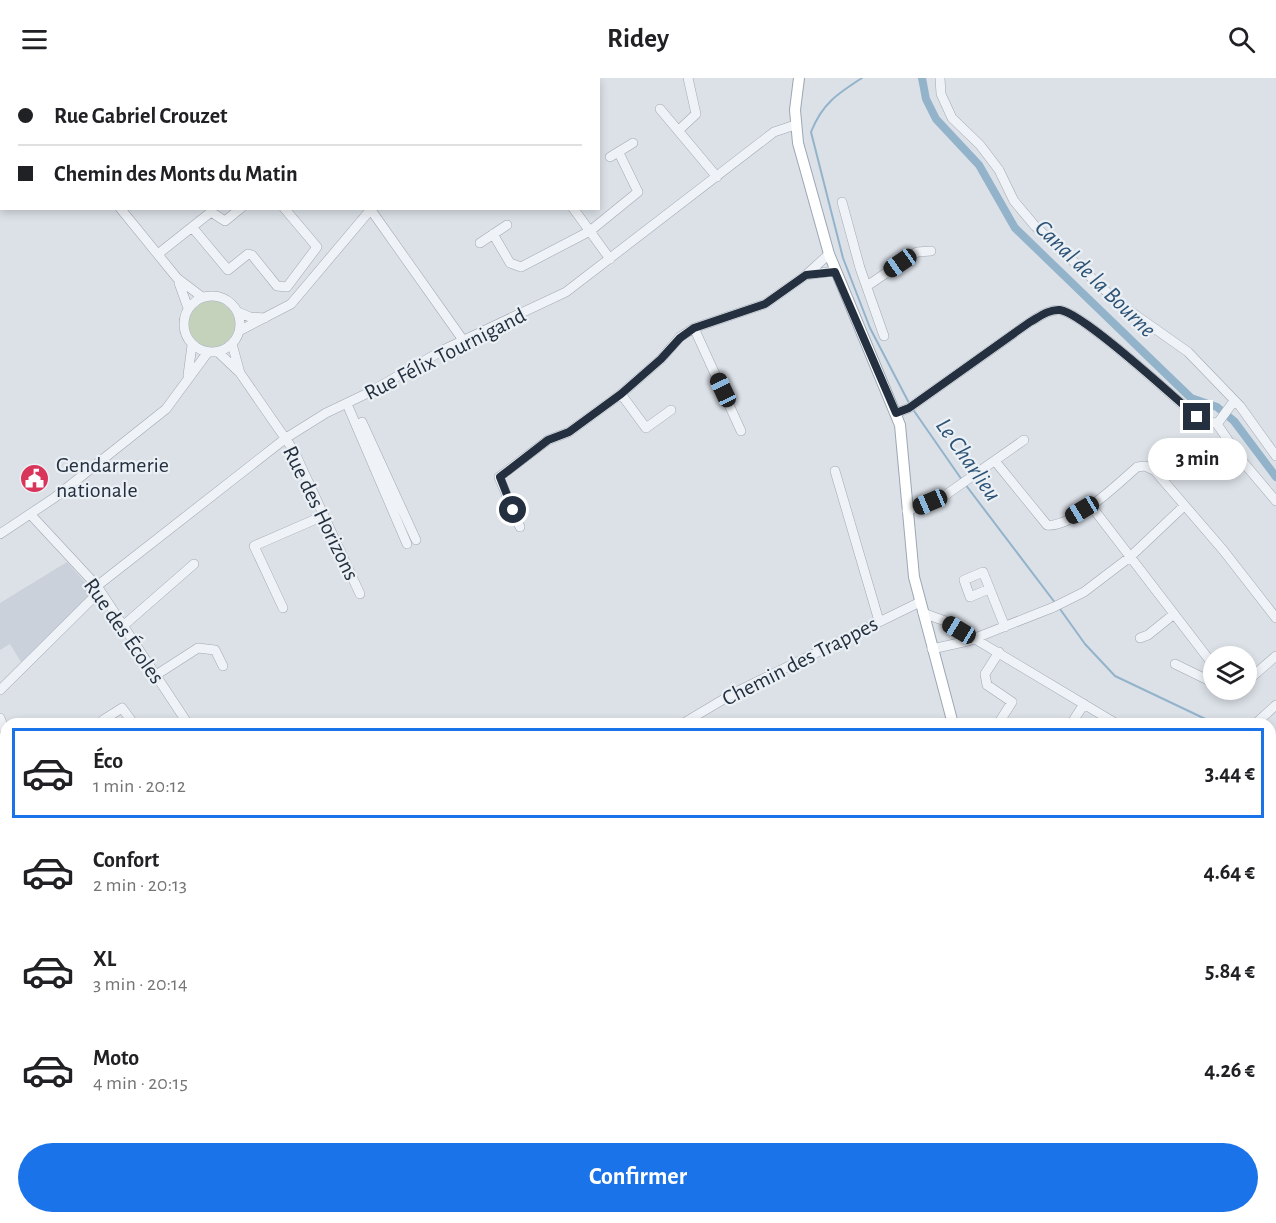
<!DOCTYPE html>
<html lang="fr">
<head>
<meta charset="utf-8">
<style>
  body { margin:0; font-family:"Alegreya Sans",sans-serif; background:#f6f6f6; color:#202124; height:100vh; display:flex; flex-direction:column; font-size:22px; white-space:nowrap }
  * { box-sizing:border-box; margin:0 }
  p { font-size:20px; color:#757577 }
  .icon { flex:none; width:33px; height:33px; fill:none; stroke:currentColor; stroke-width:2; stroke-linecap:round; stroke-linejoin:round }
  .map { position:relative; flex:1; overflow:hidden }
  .drawer { position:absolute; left:0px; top:640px; width:1276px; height:506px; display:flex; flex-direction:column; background:#fff; border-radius:18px 18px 0 0; box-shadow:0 3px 9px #0003 }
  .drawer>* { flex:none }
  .top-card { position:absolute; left:0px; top:0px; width:600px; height:132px; box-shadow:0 3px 9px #0003; display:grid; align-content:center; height:132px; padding:0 18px; background:#fff }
  .fabs { position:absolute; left:1203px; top:568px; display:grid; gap:12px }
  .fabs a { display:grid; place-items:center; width:54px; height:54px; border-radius:50%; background:#fff; box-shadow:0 3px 9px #0003; font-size:30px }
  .end { position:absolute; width:27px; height:27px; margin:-14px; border:8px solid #24303f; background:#fff; box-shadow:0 0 0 3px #fff }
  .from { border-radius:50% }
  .bubble { position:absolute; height:42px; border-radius:21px; background:#fff; box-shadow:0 3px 9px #0003; font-size:20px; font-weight:600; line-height:42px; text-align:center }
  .car { position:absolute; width:18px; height:36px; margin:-18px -9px; border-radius:8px; box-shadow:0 0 4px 2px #0007; background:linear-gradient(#222 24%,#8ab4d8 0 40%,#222 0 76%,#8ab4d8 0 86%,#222 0) }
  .top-card b { display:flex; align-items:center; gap:21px; height:57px; font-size:22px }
  .top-card b+b { border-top:2px solid #e0e0e0 }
  .top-card i { width:15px; height:15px; background:#202124 }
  ul { padding:10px 0 0; list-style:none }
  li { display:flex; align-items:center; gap:18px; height:90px; margin:0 12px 9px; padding:0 6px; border:3px solid transparent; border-radius:0px }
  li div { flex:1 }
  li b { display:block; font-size:22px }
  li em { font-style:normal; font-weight:600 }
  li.selected { border-color:#1a73e8 }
  li>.icon { width:54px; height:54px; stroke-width:1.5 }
  .cta { display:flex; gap:12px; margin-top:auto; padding:12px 18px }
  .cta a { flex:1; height:69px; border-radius:36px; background:#1a73e8; color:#fff; font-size:24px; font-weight:600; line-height:69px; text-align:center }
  header { display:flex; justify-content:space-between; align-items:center; height:78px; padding:0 18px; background:#fff; font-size:27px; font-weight:600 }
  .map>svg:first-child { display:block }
  .built { fill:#cad1da }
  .green { fill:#c4d2bc }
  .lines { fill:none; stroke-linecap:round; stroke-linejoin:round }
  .stream { stroke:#93b3cb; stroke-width:2 }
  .canal { stroke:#93b3cb; stroke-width:8 }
  .minor-casing { stroke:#a1a8b2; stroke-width:10 }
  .major-casing { stroke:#9aa7b4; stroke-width:12 }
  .highway-casing { stroke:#82909f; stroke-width:15 }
  .minor { stroke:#eff2f6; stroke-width:9 }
  .major { stroke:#fff; stroke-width:10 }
  .highway { stroke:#fff; stroke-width:14 }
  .route { stroke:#24303f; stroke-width:8 }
  .labels { text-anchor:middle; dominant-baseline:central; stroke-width:4.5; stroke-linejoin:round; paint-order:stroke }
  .street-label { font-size:22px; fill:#24303f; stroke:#ebf0f5 }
  .poi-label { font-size:22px; fill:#24303f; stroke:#ebf0f5; text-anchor:start }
  .water-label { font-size:24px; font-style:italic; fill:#2c5376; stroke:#ebf0f5 }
</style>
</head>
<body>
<header><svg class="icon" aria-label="menu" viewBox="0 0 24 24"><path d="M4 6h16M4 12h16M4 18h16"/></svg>Ridey<svg class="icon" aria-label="search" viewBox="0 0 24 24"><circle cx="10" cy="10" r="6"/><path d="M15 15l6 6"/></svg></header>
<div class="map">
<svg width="1276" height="1145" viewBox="0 0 1276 1145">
  <rect width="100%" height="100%" fill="#dce1e8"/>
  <path class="built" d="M67 484 90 510V516L21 584 10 566 0 572V525Z
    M1276 1073V1145H1232L1226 1140H1270L1271 1081Z
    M550 1140H622L623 1141 621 1145H547Z"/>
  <path class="green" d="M189 246a23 23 0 1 1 46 0a23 23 0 1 1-46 0Z"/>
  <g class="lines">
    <path class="stream" d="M862 0C837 16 822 26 811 54L843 180 870 250 909 325
      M912 330 962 402
      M965 406 1056 526
      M1060 531 1085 566 1115 598 1216 646
      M1270 679 1276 682"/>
    <path class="canal" d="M922 0 926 21 936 41 979 87 1015 150 1191 320 1217 329 1234 343 1276 399"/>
    <defs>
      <path id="minor" d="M16 0 17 2
        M333 0 334 2
        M940 0 941 16 952 40 980 67 999 92 1014 123 1035 148 1120 226 1188 274 1240 328 1276 378
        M535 2 537 0
        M660 31 717 99
        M679 52 696 36 688 0
        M610 79 633 65
        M842 124 860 190 884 258
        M120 130 177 200 202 219
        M573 130 610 181
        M371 132 463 262
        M192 149 228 192 248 176 252 177 277 208 287 209 317 169 284 130
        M493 156 510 185 521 189 590 153 638 114 619 75
        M480 165 507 147
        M158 176 211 134 225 143 241 130
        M806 197 835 193
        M179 205 188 230
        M867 208 917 174 931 173
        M184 246a28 28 0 1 1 56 0a28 28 0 1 1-56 0Z
        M238 234 250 239 265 240
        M694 250 741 353
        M239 253 291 226 372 130
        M232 266 240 295 294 373 360 516
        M218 274 238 293
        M188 297 192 267
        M621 316 646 350 671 332
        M347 326 407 466
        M896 335 909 330 1030 244C1039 239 1049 231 1060 232 1083 235 1173 319 1197 339L1217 346 1243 384 1276 423
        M362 344 416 462
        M1217 346 1234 323
        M995 383 1047 447C1072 450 1118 406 1137 389L1145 388 1155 393 1223 472 1276 540
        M835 393 879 543
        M1092 429 1214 588
        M907 433 947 416 1024 362
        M31 437 97 508 188 646
        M520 449 499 399 548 362 569 354 621 316 661 281 680 259 694 250 765 226 806 197 829 176
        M0 456 54 420 166 331 208 274
        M97 508 286 360 326 335 370 314 445 271 566 214 774 54 795 47
        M989 511 970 519 964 502 983 494 1005 549
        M283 530 254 468 323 438
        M923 535 945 543 1117 646
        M123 548 194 486
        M1140 560 1148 557 1174 536
        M932 571 968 563 1054 529 1084 514 1130 479 1184 428
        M1175 586 1214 605
        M156 597 198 570 215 572 223 588
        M1246 604 1276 578
        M0 612 99 514
        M1232 612H1234
        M0 640 6 655
        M107 646 103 642 122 630 133 645 131 646
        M682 646 734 615 920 524
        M998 646 1012 624 987 607 985 596 999 574
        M1071 646 1084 626
        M1255 646 1276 627
        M0 697 6 694
        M1270 739 1276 742
        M0 769 6 765
        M1270 869 1276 874
        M0 906 6 904
        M1270 996 1276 1000
        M0 1075 6 1067
        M191 1140 194 1145
        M249 1140 253 1145
        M336 1140V1141
        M382 1140 383 1145
        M489 1140 497 1145
        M1014 1140 1018 1145
        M1163 1140 1169 1145
        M233 1145 239 1140
        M624 1145 627 1140
        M664 1145 667 1140
        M723 1145 724 1140
        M798 1145V1140
        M946 1145 947 1140
        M1035 1145 1040 1140"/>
      <path id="major" d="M799 0 795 32 798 65 829 176 900 347 914 499 953 646
        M0 1010 6 1038
        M24 1140 25 1145
        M905 1140V1145"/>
      <path id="highway" d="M4 2 6 0
        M88 2V0
        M0 56H2"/>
    </defs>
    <use href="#minor" class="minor-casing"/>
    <use href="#major" class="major-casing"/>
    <use href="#highway" class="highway-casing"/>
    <use href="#minor" class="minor"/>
    <use href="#major" class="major"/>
    <use href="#highway" class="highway"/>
  </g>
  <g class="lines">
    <path class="route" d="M513 432 500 399 548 362 569 354 621 316 661 281 680 260 694 250 765 226 806 197 835 194 896 335 909 330 1030 244C1039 239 1049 231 1060 232 1083 235 1174 319 1197 339"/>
  </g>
  <defs>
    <symbol id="civic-disc" viewBox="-11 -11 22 22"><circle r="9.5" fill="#d9355a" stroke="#ebf0f5"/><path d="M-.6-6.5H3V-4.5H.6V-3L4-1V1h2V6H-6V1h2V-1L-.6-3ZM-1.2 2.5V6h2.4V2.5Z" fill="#fff"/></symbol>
  </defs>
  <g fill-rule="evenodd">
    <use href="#civic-disc" x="18" y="384" width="33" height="33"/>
  </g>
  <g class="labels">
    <g class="street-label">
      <text transform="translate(445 276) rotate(-27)">Rue Félix Tournigand</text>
      <text transform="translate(321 435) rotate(64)">Rue des Horizons</text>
      <text transform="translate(124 553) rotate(55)">Rue des Écoles</text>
      <text transform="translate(800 583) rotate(-27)">Chemin des Trappes</text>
    </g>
    <g class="poi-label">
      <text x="56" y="387">Gendarmerie<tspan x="56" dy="25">nationale</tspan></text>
    </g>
    <g class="water-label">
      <text transform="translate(1095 201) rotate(44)">Canal de la Bourne</text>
      <text transform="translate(968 382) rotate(55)">Le Charlieu</text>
    </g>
  </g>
</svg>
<div class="fabs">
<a><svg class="icon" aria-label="layers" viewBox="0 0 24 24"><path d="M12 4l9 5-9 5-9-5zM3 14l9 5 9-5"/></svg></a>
</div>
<i class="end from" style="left:513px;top:432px"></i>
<i class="end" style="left:1197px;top:339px"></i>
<div class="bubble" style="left:1148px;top:360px;width:99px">3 min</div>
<i class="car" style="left:900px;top:185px;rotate:235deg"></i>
<i class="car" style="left:723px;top:312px;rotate:335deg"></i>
<i class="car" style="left:930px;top:424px;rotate:247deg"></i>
<i class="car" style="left:1082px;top:432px;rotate:239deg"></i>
<i class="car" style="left:959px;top:552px;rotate:301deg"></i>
<div class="top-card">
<b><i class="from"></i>Rue Gabriel Crouzet</b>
<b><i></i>Chemin des Monts du Matin</b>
</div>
<section class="drawer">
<ul>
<li class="selected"><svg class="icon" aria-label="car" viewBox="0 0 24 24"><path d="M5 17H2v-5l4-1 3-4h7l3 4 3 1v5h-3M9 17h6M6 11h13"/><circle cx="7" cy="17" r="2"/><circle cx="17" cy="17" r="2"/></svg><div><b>Éco</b><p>1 min · 20:12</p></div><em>3.44 €</em></li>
<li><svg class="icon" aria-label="car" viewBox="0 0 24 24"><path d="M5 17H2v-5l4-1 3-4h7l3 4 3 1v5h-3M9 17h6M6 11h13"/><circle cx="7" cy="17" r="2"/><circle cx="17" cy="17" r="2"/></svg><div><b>Confort</b><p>2 min · 20:13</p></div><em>4.64 €</em></li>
<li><svg class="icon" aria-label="car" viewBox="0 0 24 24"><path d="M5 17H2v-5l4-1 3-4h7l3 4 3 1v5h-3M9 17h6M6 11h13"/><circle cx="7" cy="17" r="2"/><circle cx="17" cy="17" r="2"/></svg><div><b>XL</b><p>3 min · 20:14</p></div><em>5.84 €</em></li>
<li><svg class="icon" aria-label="car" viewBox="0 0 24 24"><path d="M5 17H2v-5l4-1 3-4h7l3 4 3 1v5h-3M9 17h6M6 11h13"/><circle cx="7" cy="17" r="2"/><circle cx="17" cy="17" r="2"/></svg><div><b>Moto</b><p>4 min · 20:15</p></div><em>4.26 €</em></li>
</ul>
<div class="cta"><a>Confirmer</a></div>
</section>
</div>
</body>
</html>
